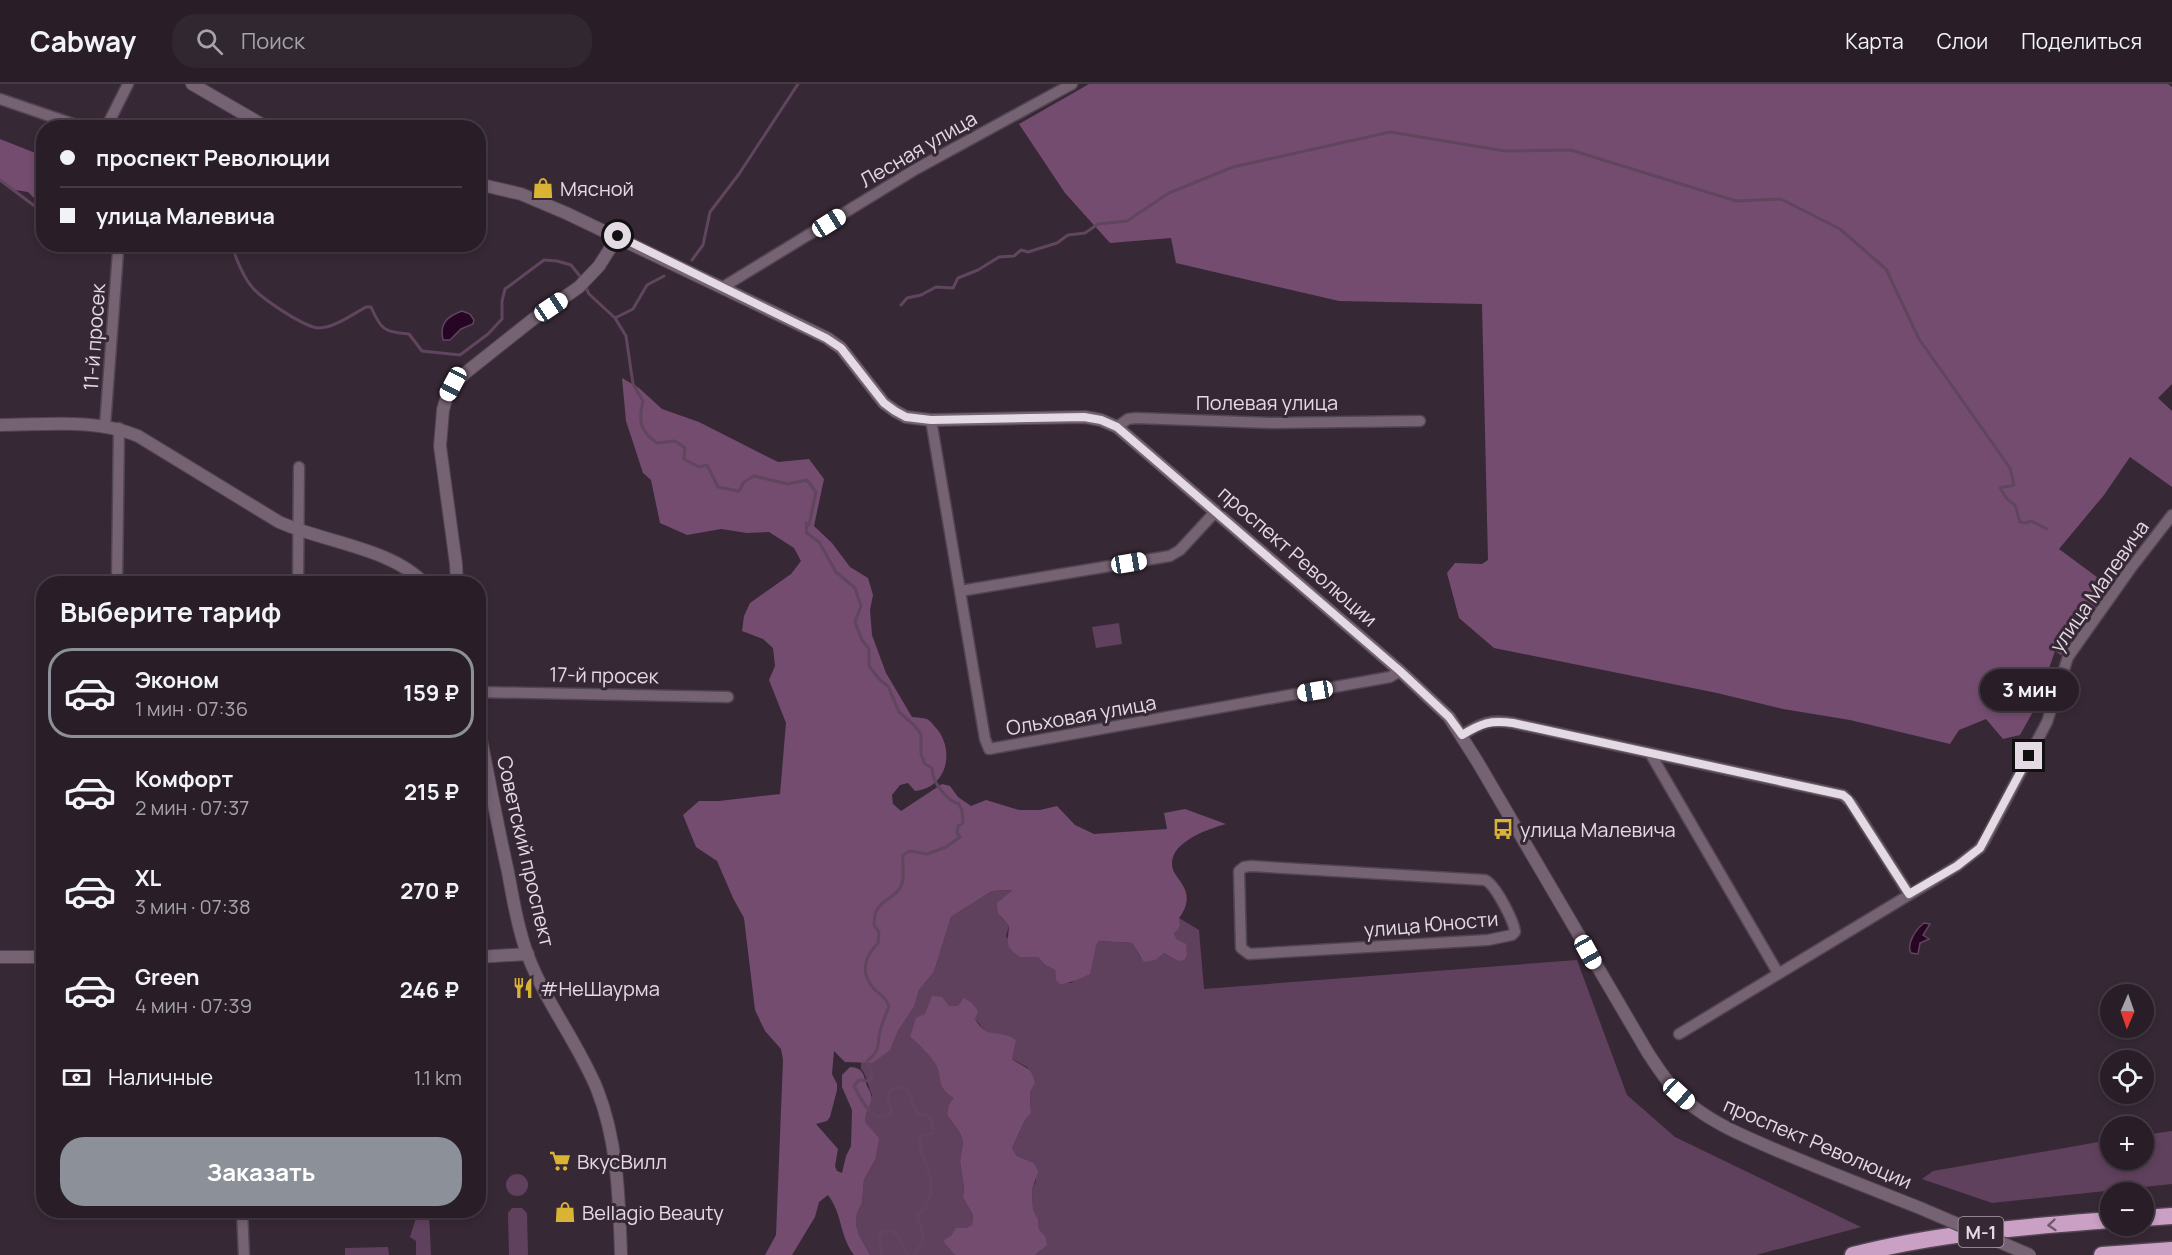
<!DOCTYPE html>
<html lang="ru">
<head>
<meta charset="utf-8">
<style>
  body { margin:0; font-family:Manrope,sans-serif; background:#312730; color:#f1f3f6; height:100vh; display:flex; flex-direction:column; font-size:22px; white-space:nowrap }
  * { box-sizing:border-box; margin:0 }
  p { font-size:20px; color:#a5a2a8 }
  .icon { flex:none; width:33px; height:33px; fill:none; stroke:currentColor; stroke-width:2; stroke-linecap:round; stroke-linejoin:round }
  .map { position:relative; flex:1; overflow:hidden }
  .side { position:absolute; left:36px; top:492px; width:450px; height:642px; display:flex; flex-direction:column; background:#291e28; border-radius:24px; box-shadow:0 3px 9px #0003,0 0 0 2px #453c45 }
  .side>* { flex:none }
  .guide { position:absolute; left:36px; top:36px; width:450px; height:132px; border-radius:24px; box-shadow:0 3px 9px #0003,0 0 0 2px #453c45; display:grid; align-content:center; height:132px; padding:0 24px; background:#291e28 }
  .needle { width:39px; rotate:182deg }
  .controls { position:absolute; left:2100px; top:900px; display:grid; gap:12px }
  .controls a { display:grid; place-items:center; width:54px; height:54px; border-radius:50%; background:#291e28; box-shadow:0 3px 9px #0003,0 0 0 2px #453c45; font-size:30px }
  .end { position:absolute; width:27px; height:27px; margin:-14px; border:8px solid #e4dae3; background:#111; box-shadow:0 0 0 3px #111 }
  .from { border-radius:50% }
  .bubble { position:absolute; height:42px; border-radius:21px; background:#291e28; box-shadow:0 3px 9px #0003,0 0 0 2px #453c45; font-size:20px; font-weight:700; line-height:42px; text-align:center }
  .car { position:absolute; width:18px; height:36px; margin:-18px -9px; border-radius:8px; box-shadow:0 0 4px 2px #0007; background:linear-gradient(#fff 24%,#345 0 40%,#fff 0 76%,#345 0 86%,#fff 0) }
  .guide b { display:flex; align-items:center; gap:21px; height:57px; font-size:22px }
  .guide b+b { border-top:2px solid #453c45 }
  .guide i { width:15px; height:15px; background:#f1f3f6 }
  ul { padding:0; list-style:none }
  li { display:flex; align-items:center; gap:18px; height:90px; margin:0 12px 9px; padding:0 12px; border:3px solid transparent; border-radius:24px }
  li div { flex:1 }
  li b { display:block; font-size:22px }
  li em { font-style:normal; font-weight:700 }
  li.active { border-color:#8c9099 }
  li>.icon { width:54px; height:54px; stroke-width:1.5 }
  h2 { padding:0 24px; font-size:27px; line-height:72px }
  .pay { display:flex; align-items:center; gap:15px; height:66px; padding:0 24px; font-size:22px }
  .pay p { margin-inline-start:auto }
  .button { display:flex; gap:12px; margin-top:auto; padding:12px 24px }
  .button a { flex:1; height:69px; border-radius:24px; background:#8c9099; color:#fff; font-size:24px; font-weight:700; line-height:69px; text-align:center }
  header { display:flex; align-items:center; gap:36px; box-sizing:border-box; height:84px; padding:0 30px; background:#291e28; border-bottom:2px solid #453c45 }
  header strong { font-size:28px }
  nav { display:flex; gap:33px; margin-inline-start:auto; font-size:21px }
  .search { width:420px; height:54px; background:#312730; display:flex; align-items:center; gap:15px; box-sizing:border-box; padding:0 21px; border-radius:24px; color:#a5a2a8; font-size:22px }
  .map>svg:first-child { display:block }
  .green { fill:#60415d }
  .forest { fill:#744c6f }
  .water { fill:#270525; stroke:#60455e; stroke-width:1.5 }
  .lines { fill:none; stroke-linecap:round; stroke-linejoin:round }
  .stream { stroke:#60455e; stroke-width:3 }
  .minor-casing { stroke:#534451; stroke-width:13 }
  .tertiary-casing { stroke:#534451; stroke-width:14 }
  .trunk-casing { stroke:#534451; stroke-width:19 }
  .minor { stroke:#756272; stroke-width:10 }
  .tertiary { stroke:#756272; stroke-width:12 }
  .trunk { stroke:#caa0c4; stroke-width:16 }
  .tertiary-bridge-casing { stroke:#534451; stroke-width:14; stroke-linecap:butt }
  .tertiary-bridge { stroke:#756272; stroke-width:12 }
  .oneway { stroke:#72586e }
  .route { stroke:#e4dae3; stroke-width:8 }
  .labels { text-anchor:middle; dominant-baseline:central; stroke-width:6; stroke-linejoin:round; paint-order:stroke }
  .shield { fill:#372835; stroke:#b0a5af; stroke-width:1.5 }
  .shield-label { font-size:18px; font-weight:bold; fill:#e4dae3 }
  .street-label { font-size:20px; fill:#e4dae3; stroke:#372835 }
  .poi-label { font-size:20px; fill:#e4dae3; stroke:#372835; text-anchor:start }
</style>
</head>
<body>
<header>
<strong>Cabway</strong>
<div class="search"><svg class="icon" aria-label="search" viewBox="0 0 24 24"><circle cx="10" cy="10" r="6"/><path d="M15 15l6 6"/></svg>Поиск</div>
<nav><a>Карта</a><a>Слои</a><a>Поделиться</a></nav>
</header>
<div class="map">
<svg width="2172" height="1171" viewBox="0 0 2172 1171">
  <rect width="100%" height="100%" fill="#372835"/>
  <path class="green" d="M1119 539 1122 560 1096 564 1092 543Z
    M1014 806 1001 833 1009 842 1006 852 1020 873H1038L1045 881 1055 886 1056 896 1071 899 1080 892H1086C1094 880 1091 869 1099 857L1132 859 1141 874 1159 872 1164 869 1178 877 1174 849 1179 834 1199 846 1204 905 1577 876 1627 1011 1675 1053 1861 1143 1756 1171H1035L1040 1167 1045 1152 1039 1145 1038 1135 1033 1125 1032 1106 1036 1097 1034 1079 1017 1072 1012 1064 1025 1036 1031 1028 1030 1008 1035 1000 1027 983 1012 975 997 950C984 950 983 943 974 934 969 930 963 926 958 922H949L925 930 910 953C919 960 930 970 936 981 943 995 941 1005 955 1014L947 1031 960 1049 963 1058 960 1077 964 1104 963 1114 973 1131 972 1141 944 1157 955 1171H870L859 1151 856 1140 857 1129 862 1119 864 1096 875 1076 865 1038V1027L872 1011C868 1003 867 991 861 985V978L873 979 890 965 898 947 914 923 919 906 934 888 951 833 992 807Z
    M2172 1047V1100L1992 1119 1922 1095 1933 1087 2110 1056V1076H2144V1051Z
    M506 1101a11 11 0 1 1 22 0a11 11 0 1 1-22 0Z
    M512 1124H522L527 1129 528 1171H509L508 1129Z
    M418 1127H429L431 1171H416V1157L410 1153Z
    M388 1163 389 1171H345V1164Z"/>
  <path class="forest" d="M1089 0H2168L2172 3V300L2158 314 2172 327V403L2130 373 2104 411 2059 465 2109 502 2061 571 2055 567 2036 622 2020 651 2003 655 1986 635 1959 646 1950 660 1850 636 1783 625 1717 609 1494 564 1459 534 1447 489 1455 479 1482 480 1488 476 1482 220 1339 217 1176 179 1171 154 1110 159 1065 109 1019 40Z
    M0 55 43 72V120L37 117 28 108 15 106 0 97Z
    M622 294 639 304 662 325 699 338 778 378 809 375 824 395 814 442 832 459 850 483 868 494 873 511 870 526 872 551 886 589 912 633C917 633 922 634 927 635 931 637 934 642 937 645 955 667 947 704 915 707L908 699 900 701 892 711 893 720 901 727 942 700 950 702 958 713 971 722 986 716 1019 726H1040L1057 722 1075 741 1094 750 1167 745 1164 729 1185 725 1226 740C1207 745 1162 761 1174 788 1176 792 1180 796 1182 800 1190 812 1187 824 1179 834 1180 842 1180 845 1174 849L1176 855 1186 860 1187 871 1184 876 1178 877 1164 869 1155 876 1144 878 1132 859 1099 857 1096 862 1090 890C1084 893 1068 900 1060 900L1056 896 1055 886 1045 881 1038 873H1020C1004 862 1008 858 1009 842L998 829 997 819 1013 806 992 807 951 833 934 888 919 906 914 923 898 947 890 966 873 979 845 978 834 967 832 990 837 1000V1006L830 1033 827 1037 816 1040 838 1065 835 1082 837 1087 842 1089 846 1072 851 1062 852 1026 842 1003V991L850 983C864 984 863 990 867 1002 869 1006 872 1010 871 1015 870 1025 865 1026 865 1038L879 1054 875 1076 864 1096 862 1119 857 1129 856 1140 859 1151 870 1171H854C839 1151 843 1131 828 1111L819 1118 815 1133 792 1171H765L776 1151 783 976 781 965 765 947 755 926 744 834 733 814 717 777 696 763 683 731 699 717H719L780 710 786 639 769 596 775 582 773 564 763 555 742 547 744 532 750 519 791 490 801 477 794 464 769 448 747 449 721 445 687 451 660 439 651 396 643 389 626 337Z
    M932 912 942 913 949 922H958L964 914 972 919 978 927 975 935C988 957 998 944 1016 956L1012 975C1024 984 1032 982 1035 1000L1030 1008 1031 1029 1025 1036 1012 1064 1017 1072 1034 1079 1038 1088 1032 1106 1033 1125 1038 1135 1039 1145 1045 1152 1047 1161 1035 1171H955L943 1157 951 1152 956 1144H966L972 1141 973 1131 963 1114 964 1104 960 1077 963 1058 960 1049 947 1031 949 1021 954 1014C935 1001 944 998 936 981 930 971 919 960 910 953L916 934 925 930Z"/>
  <path class="water" d="M462 227 470 230 474 236 473 240 461 245 450 256H443C439 239 448 232 462 227Z
    M1924 839 1930 840 1923 851 1929 855 1920 859 1918 870 1911 869C1906 860 1916 845 1924 839Z"/>
  <g class="lines">
    <path class="stream" d="M0 96 44 129
      M233 160C233 171 245 195 252 203 261 214 305 244 319 244 334 244 353 230 366 223H371C381 246 384 248 409 250L422 267 460 271 488 250 502 235V217L505 205 544 176 557 177 571 181 583 196
      M692 176 703 161 710 128 739 90 798 0
      M585 202 589 210 615 234 626 252 633 300 643 317C638 337 640 347 657 359L675 357 685 364 684 375 699 383 707 381 718 403 739 407 744 398 754 392 788 400 807 396 816 408 809 441 806 439 807 449 819 458 836 488 855 504 861 522 855 538 862 556 869 565V582L880 596 888 602 899 628 914 641 921 650V670L925 680 932 684C932 698 946 716 959 720L962 727 963 739 958 742 957 749 960 753 946 763 927 770 910 767 903 771C902 781 905 790 902 800 897 813 882 815 876 827 875 831 874 837 874 841L879 848 878 859C866 871 860 885 871 901 876 910 883 908 889 922 887 929 884 934 882 941 875 957 884 964 867 977L873 992 869 997 859 996 854 1002C862 1016 873 1044 892 1028L888 1015 889 1007 899 1003 906 1005C911 1013 913 1022 918 1031H927L931 1036 933 1049 920 1052C917 1074 937 1090 930 1111 928 1115 927 1122 924 1125 922 1127 919 1128 917 1131L924 1154 915 1171
      M901 221 907 214 921 211 936 203 953 204 958 194 978 186 999 173 1014 172 1021 166 1028 168 1057 159 1068 151 1085 149 1098 140 1127 137 1169 109 1233 83 1390 48 1505 67 1571 66 1736 117 1781 115 1840 145 1886 185 1919 255 2010 384 2014 401 2000 404 2007 415 2015 421 2020 438 2026 439 2031 437 2047 445
      M615 234 633 225 647 201 664 192
      M882 1171 879 1154 881 1148C901 1142 898 1159 908 1171"/>
    <defs>
      <path id="minor" d="M0 15 85 44
        M106 44 128 0
        M723 203 916 85 1072 0
        M931 336 985 655 989 665 1390 593 1400 587
        M105 342 118 168
        M1117 343 1128 335 1136 334 1271 339 1420 337
        M117 500 119 344
        M298 500 299 383
        M960 507 1170 472 1180 466 1216 427
        M478 608 728 613
        M1462 651C1481 639 1490 635 1513 639L1843 711 1851 719 1909 810
        M1650 669 1778 889
        M1251 782 1485 796C1495 800 1514 837 1515 848L1512 851 1488 856 1249 870 1241 864 1239 787 1244 783Z
        M1679 950 1957 782 1980 764 1985 756 2047 638 2068 573 2131 484 2172 431
        M242 1126 244 1171"/>
      <path id="tertiary" d="M192 0 268 44
        M478 100 521 110 566 129 827 254 841 264 884 319 895 327 906 333 931 336 1085 333 1101 336 1117 343 1400 587 1449 633 1477 677 1648 969C1661 989 1675 1010 1695 1024 1719 1042 1748 1054 1776 1066 1823 1086 1872 1105 1920 1124
        M0 341C45 341 95 334 138 352L279 438C323 458 392 464 425 500
        M457 500 456 480 440 362 443 326 447 312 453 300 469 286 532 236 579 203 599 182 618 152
        M478 640C488 690 497 739 508 788 513 815 518 845 528 872 546 919 578 959 597 1005 618 1058 619 1115 621 1171
        M0 873H44
        M478 873 528 870"/>
      <path id="trunk" d="M2144 1134 2172 1132
        M1853 1171C1937 1149 2024 1143 2110 1136
        M2102 1171 2172 1166"/>
    </defs>
    <use href="#minor" class="minor-casing"/>
    <use href="#tertiary" class="tertiary-casing"/>
    <use href="#trunk" class="trunk-casing"/>
    <use href="#minor" class="minor"/>
    <use href="#tertiary" class="tertiary"/>
    <use href="#trunk" class="trunk"/>
    <defs>
      <path id="tertiary-bridge" d="M1920 1124 2030 1171"/>
    </defs>
    <use href="#tertiary-bridge" class="tertiary-bridge-casing"/>
    <use href="#tertiary-bridge" class="tertiary-bridge"/>
  </g>
  <defs><path id="oneway-chevron" d="M-2-3.5L2.5 0L-2 3.5" fill="none" stroke-width="1.6" stroke-linecap="round" stroke-linejoin="round" transform="scale(1.5)"/></defs>
  <use class="oneway" href="#oneway-chevron" transform="translate(2052 1141) rotate(175)"/>
  <g class="lines">
    <path class="route" d="M618 152 826 254 841 264 884 319 895 327 906 333 931 336 1084 333 1101 336 1117 343 1400 587 1449 633 1462 651C1482 639 1490 636 1513 639L1843 711 1848 715 1909 810 1957 782 1980 764 2029 672"/>
  </g>
  <defs>
    <symbol id="shop-bare" viewBox="-9 -9 18 18"><path d="M-5-2.5h2.3a2.7 3.5 0 0 1 5.4 0H5L5.5 6h-11ZM-1.5-2.5h3a1.5 2.3 0 0 0-3 0Z" fill="#d9b334" stroke="#372835" stroke-width="2.5" paint-order="stroke"/></symbol>
    <symbol id="bus-bare" viewBox="-9 -9 18 18"><path d="M-5-6H5V4H4V6H2V4H-2V6H-4V4H-5ZM-3.5-4V0h7V-4ZM-3.5 1.2v1.5H-2V1.2ZM2 1.2v1.5H3.5V1.2Z" fill="#d9b334" stroke="#372835" stroke-width="2.5" paint-order="stroke"/></symbol>
    <symbol id="restaurant-bare" viewBox="-9 -9 18 18"><path d="M-5-6h1v4h1v-4h1v4h1v-4h1v5L-1.5 .5V6h-2V.5L-5-1ZM5-6V6H3V1.5H1.5Q1.5-4 5-6Z" fill="#d9b334" stroke="#372835" stroke-width="2.5" paint-order="stroke"/></symbol>
    <symbol id="supermarket-bare" viewBox="-9 -9 18 18"><path d="M-6-5.5h2.5l.6 2H6L4.5 2H-2.5L-4.4-4H-6ZM-1.5 3.2a1.3 1.3 0 1 0 .1 0ZM3 3.2a1.3 1.3 0 1 0 .1 0Z" fill="#d9b334" stroke="#372835" stroke-width="2.5" paint-order="stroke"/></symbol>
  </defs>
  <g fill-rule="evenodd">
    <use href="#shop-bare" x="528" y="89" width="30" height="30"/>
    <use href="#bus-bare" x="1488" y="730" width="30" height="30"/>
    <use href="#restaurant-bare" x="508" y="889" width="30" height="30"/>
    <use href="#supermarket-bare" x="545" y="1062" width="30" height="30"/>
    <use href="#shop-bare" x="550" y="1113" width="30" height="30"/>
  </g>
  <g class="labels">
    <rect class="shield" x="1958.5" y="1133" width="45" height="30" rx="4.5"/>
    <g class="shield-label">
      <text x="1981" y="1148">М-1</text>
    </g>
    <g class="street-label">
      <text transform="translate(918 65) rotate(-30)">Лесная улица</text>
      <text transform="translate(94 253) rotate(-86)">11-й просек</text>
      <text x="1267" y="318">Полевая улица</text>
      <text transform="translate(1298 472) rotate(41)">проспект Революции</text>
      <text transform="translate(2099 502) rotate(-55)">улица Малевича</text>
      <text transform="translate(604 591) rotate(1)">17-й просек</text>
      <text transform="translate(1081 631) rotate(-10)">Ольховая улица</text>
      <text transform="translate(526 767) rotate(77)">Советский проспект</text>
      <text transform="translate(1431 840) rotate(-5)">улица Юности</text>
      <text transform="translate(1818 1059) rotate(23)">проспект Революции</text>
    </g>
    <g class="poi-label">
      <text x="560" y="104">Мясной</text>
      <text x="1520" y="745">улица Малевича</text>
      <text x="540" y="904">#НеШаурма</text>
      <text x="577" y="1077">ВкусВилл</text>
      <text x="582" y="1128">Bellagio Beauty</text>
    </g>
  </g>
</svg>
<div class="controls">
<a><svg class="needle" viewBox="-14 -14 28 28"><path d="M0-13l5 13h-10z" fill="#e53935"/><path d="M0 13l5-13h-10z" fill="#a5a2a8"/></svg></a>
<a><svg class="icon" aria-label="locate" viewBox="0 0 24 24"><circle cx="12" cy="12" r="6"/><path d="M12 2v4M12 18v4M2 12h4M18 12h4"/></svg></a>
<a>+</a>
<a>−</a>
</div>
<i class="end from" style="left:618px;top:152px"></i>
<i class="end" style="left:2029px;top:672px"></i>
<div class="bubble" style="left:1980px;top:585px;width:99px">3 мин</div>
<i class="car" style="left:829px;top:139px;rotate:58deg"></i>
<i class="car" style="left:551px;top:223px;rotate:56deg"></i>
<i class="car" style="left:453px;top:300px;rotate:208deg"></i>
<i class="car" style="left:1129px;top:479px;rotate:80deg"></i>
<i class="car" style="left:1315px;top:607px;rotate:260deg"></i>
<i class="car" style="left:1588px;top:868px;rotate:151deg"></i>
<i class="car" style="left:1679px;top:1010px;rotate:132deg"></i>
<div class="guide">
<b><i class="from"></i>проспект Революции</b>
<b><i></i>улица Малевича</b>
</div>
<section class="side">
<h2>Выберите тариф</h2>
<ul>
<li class="active"><svg class="icon" aria-label="car" viewBox="0 0 24 24"><path d="M5 17H2v-5l4-1 3-4h7l3 4 3 1v5h-3M9 17h6M6 11h13"/><circle cx="7" cy="17" r="2"/><circle cx="17" cy="17" r="2"/></svg><div><b>Эконом</b><p>1 мин · 07:36</p></div><em>159 ₽</em></li>
<li><svg class="icon" aria-label="car" viewBox="0 0 24 24"><path d="M5 17H2v-5l4-1 3-4h7l3 4 3 1v5h-3M9 17h6M6 11h13"/><circle cx="7" cy="17" r="2"/><circle cx="17" cy="17" r="2"/></svg><div><b>Комфорт</b><p>2 мин · 07:37</p></div><em>215 ₽</em></li>
<li><svg class="icon" aria-label="car" viewBox="0 0 24 24"><path d="M5 17H2v-5l4-1 3-4h7l3 4 3 1v5h-3M9 17h6M6 11h13"/><circle cx="7" cy="17" r="2"/><circle cx="17" cy="17" r="2"/></svg><div><b>XL</b><p>3 мин · 07:38</p></div><em>270 ₽</em></li>
<li><svg class="icon" aria-label="car" viewBox="0 0 24 24"><path d="M5 17H2v-5l4-1 3-4h7l3 4 3 1v5h-3M9 17h6M6 11h13"/><circle cx="7" cy="17" r="2"/><circle cx="17" cy="17" r="2"/></svg><div><b>Green</b><p>4 мин · 07:39</p></div><em>246 ₽</em></li>
</ul>
<div class="pay"><svg class="icon" aria-label="cash" viewBox="0 0 24 24"><path d="M3 7h18v10H3z"/><circle cx="12" cy="12" r="2"/></svg>Наличные<p>1.1 km</p></div>
<div class="button"><a>Заказать</a></div>
</section>
</div>
</body>
</html>
